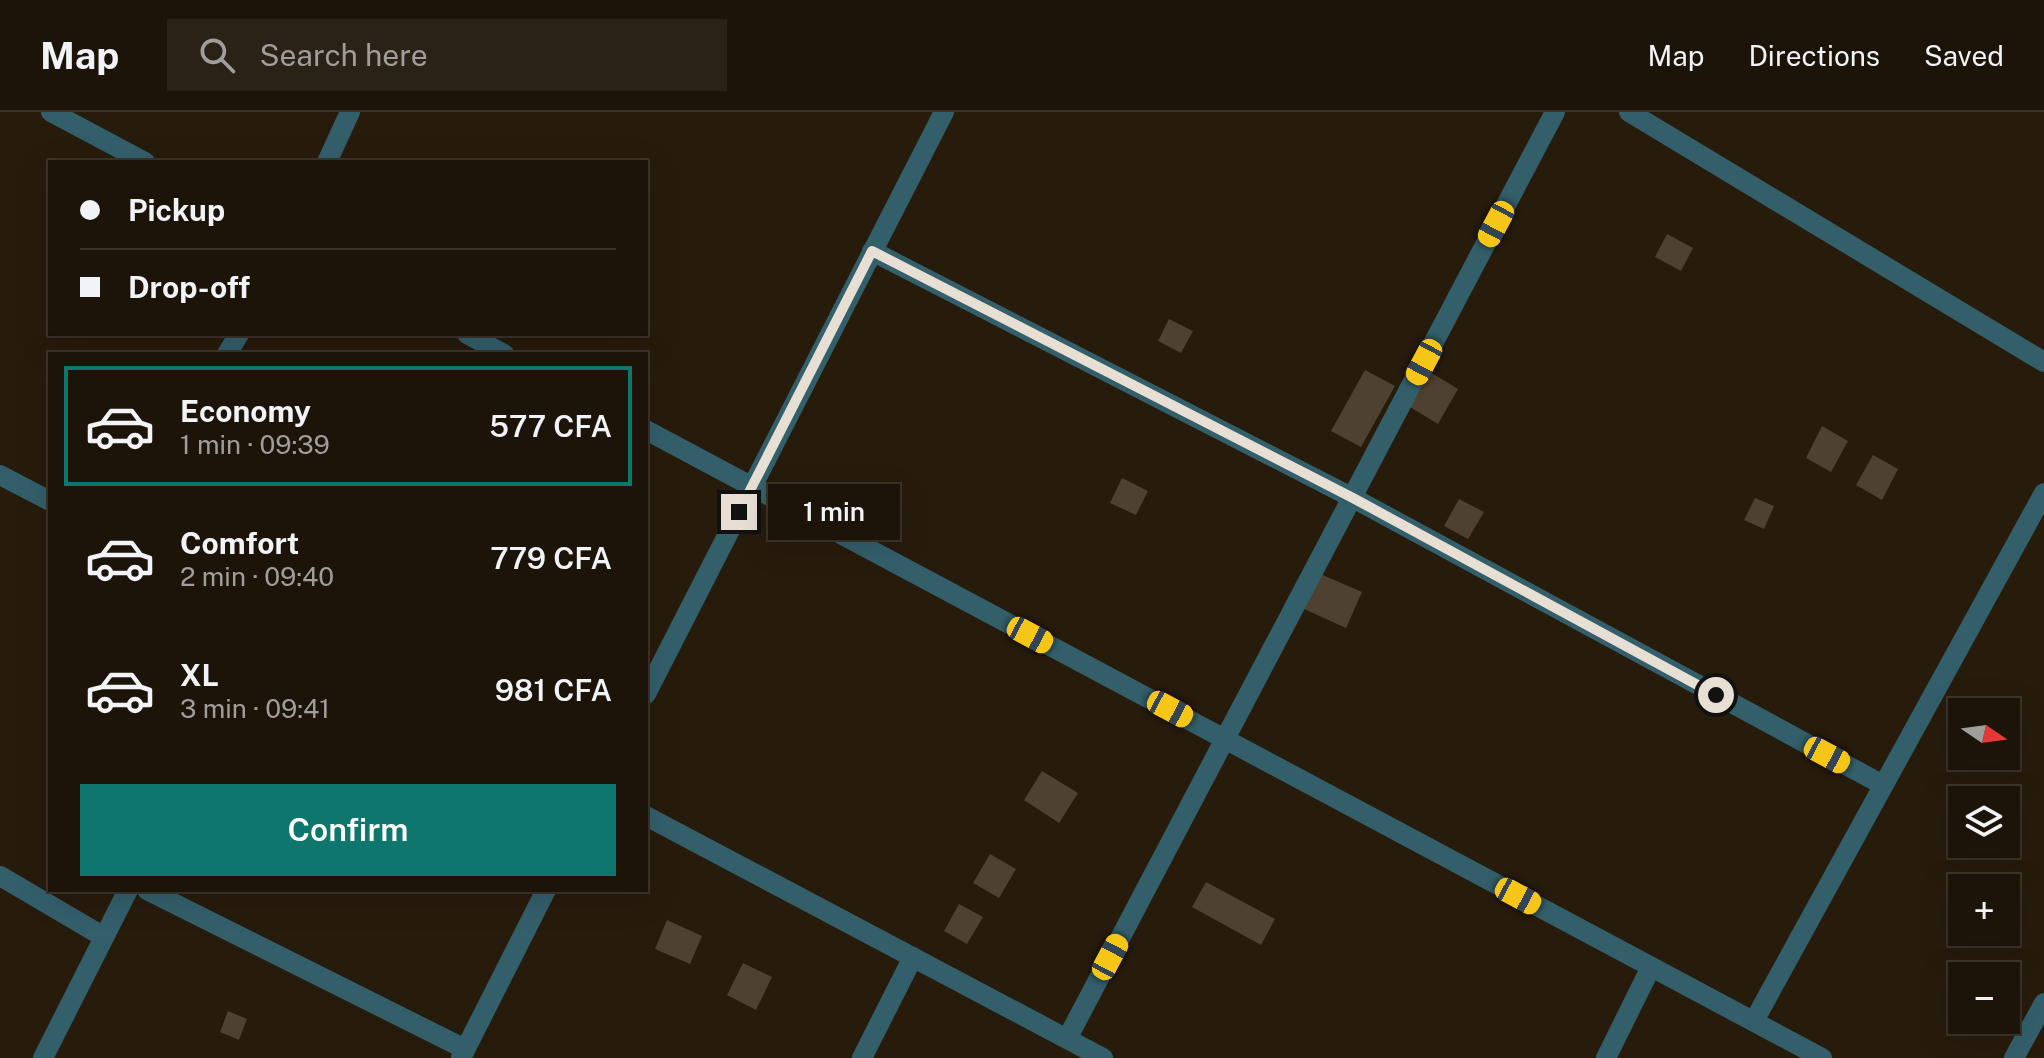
<!DOCTYPE html>
<html lang="en">
<head>
<meta charset="utf-8">
<style>
  body { margin:0; font-family:"Public Sans",sans-serif; background:#2a2117; color:#f1f3f6; height:100vh; display:flex; flex-direction:column; font-size:30px; white-space:nowrap }
  * { box-sizing:border-box; margin:0 }
  p { font-size:26px; color:#a09e9c }
  .icon { flex:none; width:44px; height:44px; fill:none; stroke:currentColor; stroke-width:2; stroke-linecap:round; stroke-linejoin:round }
  .map { position:relative; flex:1; overflow:hidden }
  .drawer { position:absolute; left:48px; top:240px; width:600px; height:540px; display:flex; flex-direction:column; background:#1d1409; border-radius:0px; box-shadow:0 8px 32px #0002,0 0 0 2px #3b332a }
  .drawer>* { flex:none }
  .guide { position:absolute; left:48px; top:48px; width:600px; height:176px; border-radius:0px; box-shadow:0 8px 32px #0002,0 0 0 2px #3b332a; display:grid; align-content:center; height:176px; padding:0 32px; background:#1d1409 }
  .needle { width:52px; rotate:103deg }
  .controls { position:absolute; left:1948px; top:586px; display:grid; gap:16px }
  .controls a { display:grid; place-items:center; width:72px; height:72px; border-radius:0px; background:#1d1409; box-shadow:0 8px 32px #0002,0 0 0 2px #3b332a; font-size:40px }
  .end { position:absolute; width:36px; height:36px; margin:-18px; border:10px solid #e7ded4; background:#111; box-shadow:0 0 0 4px #111 }
  .from { border-radius:50% }
  .bubble { position:absolute; height:56px; border-radius:0px; background:#1d1409; box-shadow:0 8px 32px #0002,0 0 0 2px #3b332a; font-size:26px; font-weight:600; line-height:56px; text-align:center }
  .car { position:absolute; width:24px; height:48px; margin:-24px -12px; border-radius:10px; box-shadow:0 0 6px 2px #0007; background:linear-gradient(#f5c518 24%,#345 0 40%,#f5c518 0 76%,#345 0 86%,#f5c518 0) }
  .guide b { display:flex; align-items:center; gap:28px; height:76px; font-size:30px }
  .guide b+b { border-top:2px solid #3b332a }
  .guide i { width:20px; height:20px; background:#f1f3f6 }
  ul { padding:14px 0 0; list-style:none }
  li { display:flex; align-items:center; gap:24px; height:120px; margin:0 16px 12px; padding:0 16px; border:4px solid transparent; border-radius:0px }
  li div { flex:1 }
  li b { display:block; font-size:30px }
  li em { font-style:normal; font-weight:600 }
  li.selected { border-color:#0f766e }
  li>.icon { width:72px; height:72px; stroke-width:1.5 }
  .action { display:flex; gap:16px; margin-top:auto; padding:16px 32px }
  .action a { flex:1; height:92px; border-radius:0px; background:#0f766e; color:#fff; font-size:32px; font-weight:600; line-height:92px; text-align:center }
  header { display:flex; align-items:center; gap:48px; box-sizing:border-box; height:112px; padding:0 40px; background:#1d1409; border-bottom:2px solid #3b332a }
  header strong { font-size:38px }
  nav { display:flex; gap:44px; margin-inline-start:auto; font-size:28px }
  .search { width:560px; height:72px; background:#2a2117; display:flex; align-items:center; gap:20px; box-sizing:border-box; padding:0 28px; border-radius:0px; color:#a09e9c; font-size:30px }
  .map>svg:first-child { display:block }
  .building { fill:#4f4131 }
  .lines { fill:none; stroke-linecap:round; stroke-linejoin:round }
  .minor { stroke:#335f6b; stroke-width:20 }
  .route { stroke:#e7ded4; stroke-width:10 }
</style>
</head>
<body>
<header>
<strong>Map</strong>
<div class="search"><svg class="icon" aria-label="search" viewBox="0 0 24 24"><circle cx="10" cy="10" r="6"/><path d="M15 15l6 6"/></svg>Search here</div>
<nav><a>Map</a><a>Directions</a><a>Saved</a></nav>
</header>
<div class="map">
<svg width="2044" height="946" viewBox="0 0 2044 946">
  <rect width="100%" height="100%" fill="#271b0c"/>
  <path class="building" d="M1667 122 1693 136 1681 159 1655 145Z
    M1169 207 1193 219 1181 241 1158 229Z
    M1365 258 1395 274 1361 335 1331 319Z
    M1430 260 1458 277 1438 312 1410 295Z
    M1822 314 1848 329 1831 360 1806 346Z
    M1873 343 1898 357 1882 388 1856 373Z
    M1122 366 1148 379 1136 403 1110 391Z
    M1755 386 1774 394 1764 417 1744 408Z
    M1459 387 1484 400 1468 427 1444 414Z
    M1318 461 1362 480 1346 516 1302 496Z
    M1042 659 1078 681 1059 711 1024 688Z
    M990 742 1016 757 999 786 973 771Z
    M1206 770 1275 807 1261 833 1192 795Z
    M959 792 983 805 967 832 944 819Z
    M667 808 702 824 690 852 655 837Z
    M743 851 772 865 756 898 727 883Z
    M228 899 247 907 239 928 220 920Z"/>
  <g class="lines">
    <path class="minor" d="M51 0 145 50
      M1629 0 2044 250
      M327 50 350 0
      M872 139 1353 386 1883 673
      M467 222 504 242
      M227 242 239 222
      M646 318 1822 946
      M0 363 50 389
      M646 582 944 0
      M646 704 1103 946
      M0 764 104 825
      M147 778 465 937
      M1754 909 2044 381
      M1067 927 1555 0
      M43 946 128 778
      M461 946 546 778
      M862 946 913 845
      M1606 946 1651 855
      M2014 946 2044 891"/>
  </g>
  <g class="lines">
    <path class="route" d="M739 400 872 139 1353 386 1716 583"/>
  </g>
</svg>
<div class="controls">
<a><svg class="needle" viewBox="-14 -14 28 28"><path d="M0-13l5 13h-10z" fill="#e53935"/><path d="M0 13l5-13h-10z" fill="#a09e9c"/></svg></a>
<a><svg class="icon" aria-label="layers" viewBox="0 0 24 24"><path d="M12 4l9 5-9 5-9-5zM3 14l9 5 9-5"/></svg></a>
<a>+</a>
<a>−</a>
</div>
<i class="end from" style="left:1716px;top:583px"></i>
<i class="end" style="left:739px;top:400px"></i>
<div class="bubble" style="left:768px;top:372px;width:132px">1 min</div>
<i class="car" style="left:1496px;top:112px;rotate:208deg"></i>
<i class="car" style="left:1424px;top:250px;rotate:208deg"></i>
<i class="car" style="left:1030px;top:523px;rotate:118deg"></i>
<i class="car" style="left:1170px;top:597px;rotate:118deg"></i>
<i class="car" style="left:1827px;top:643px;rotate:118deg"></i>
<i class="car" style="left:1518px;top:784px;rotate:118deg"></i>
<i class="car" style="left:1110px;top:845px;rotate:28deg"></i>
<div class="guide">
<b><i class="from"></i>Pickup</b>
<b><i></i>Drop-off</b>
</div>
<section class="drawer">
<ul>
<li class="selected"><svg class="icon" aria-label="car" viewBox="0 0 24 24"><path d="M5 17H2v-5l4-1 3-4h7l3 4 3 1v5h-3M9 17h6M6 11h13"/><circle cx="7" cy="17" r="2"/><circle cx="17" cy="17" r="2"/></svg><div><b>Economy</b><p>1 min · 09:39</p></div><em>577 CFA</em></li>
<li><svg class="icon" aria-label="car" viewBox="0 0 24 24"><path d="M5 17H2v-5l4-1 3-4h7l3 4 3 1v5h-3M9 17h6M6 11h13"/><circle cx="7" cy="17" r="2"/><circle cx="17" cy="17" r="2"/></svg><div><b>Comfort</b><p>2 min · 09:40</p></div><em>779 CFA</em></li>
<li><svg class="icon" aria-label="car" viewBox="0 0 24 24"><path d="M5 17H2v-5l4-1 3-4h7l3 4 3 1v5h-3M9 17h6M6 11h13"/><circle cx="7" cy="17" r="2"/><circle cx="17" cy="17" r="2"/></svg><div><b>XL</b><p>3 min · 09:41</p></div><em>981 CFA</em></li>
</ul>
<div class="action"><a>Confirm</a></div>
</section>
</div>
</body>
</html>
